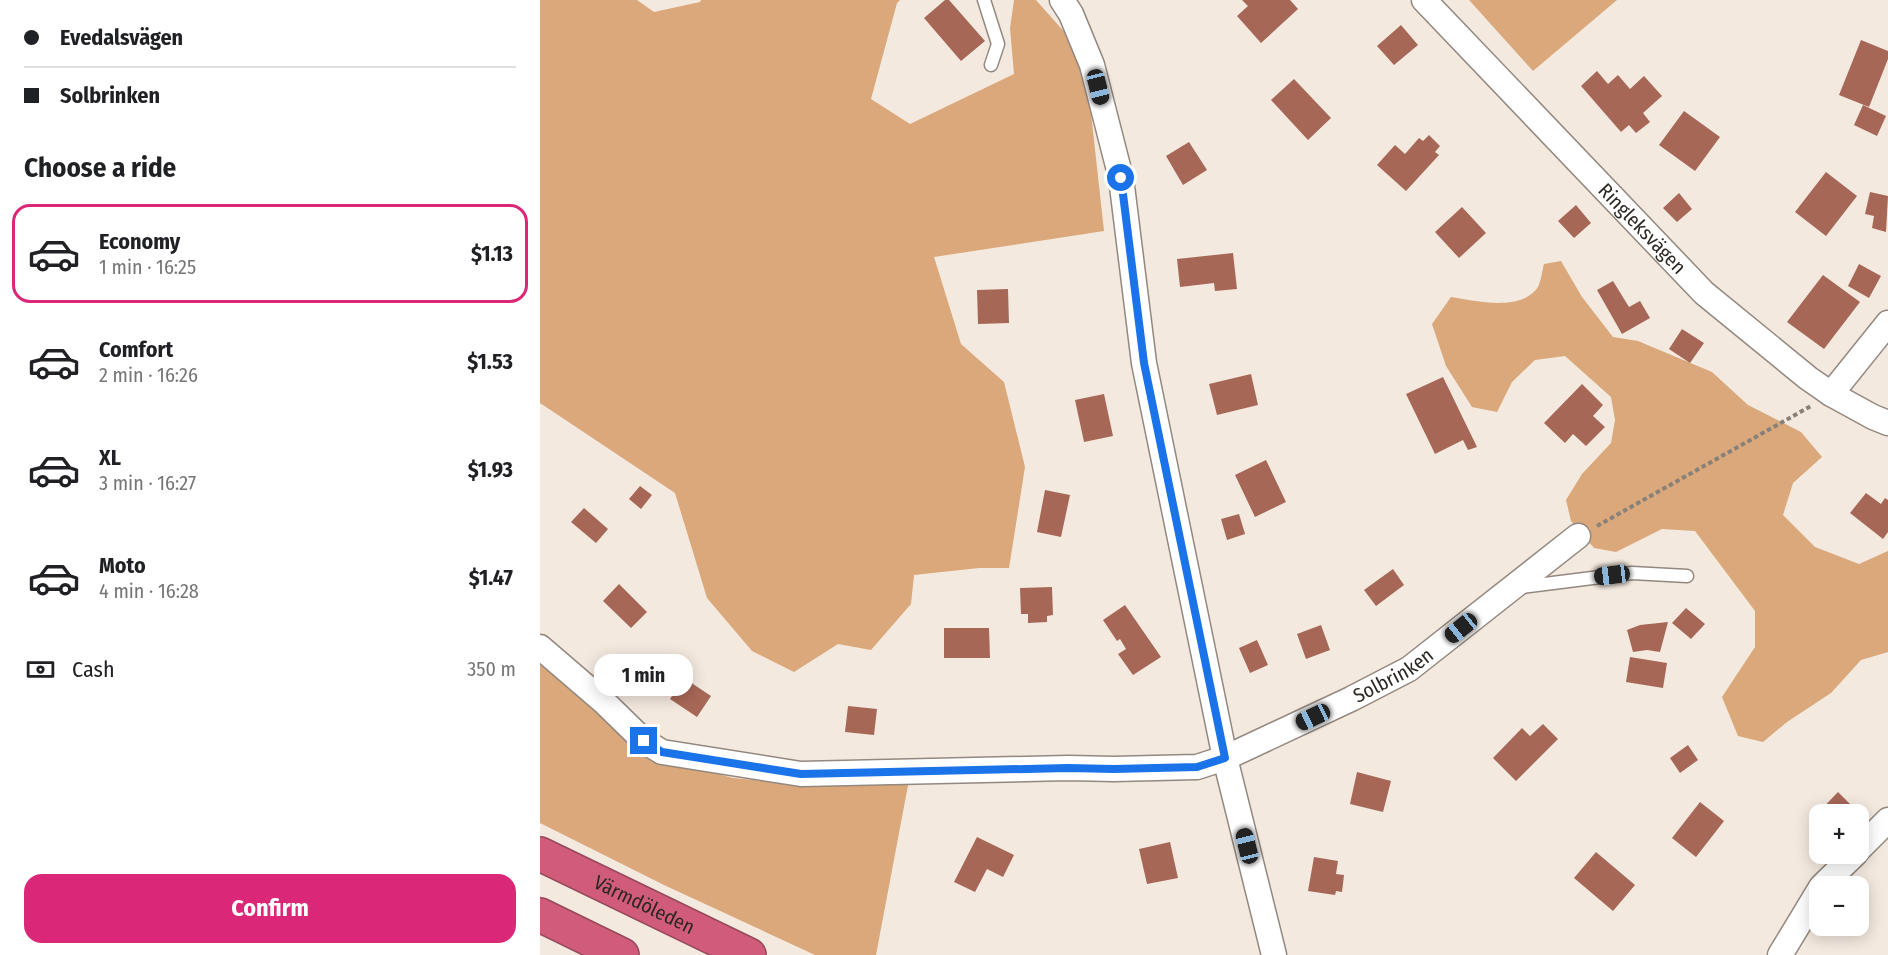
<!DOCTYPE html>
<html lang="en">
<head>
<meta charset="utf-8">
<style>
  body { margin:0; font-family:"Fira Sans Condensed",sans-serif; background:#f2f2f2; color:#202124; height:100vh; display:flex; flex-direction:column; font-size:22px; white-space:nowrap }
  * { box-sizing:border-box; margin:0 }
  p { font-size:20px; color:#757577 }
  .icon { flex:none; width:33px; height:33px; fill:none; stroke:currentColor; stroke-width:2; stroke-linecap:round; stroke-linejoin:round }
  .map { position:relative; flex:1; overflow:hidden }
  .drawer { display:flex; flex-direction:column; background:#fff; width:540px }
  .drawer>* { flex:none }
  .top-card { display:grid; align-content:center; height:132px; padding:0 24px; background:#fff }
  .buttons { position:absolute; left:1269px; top:804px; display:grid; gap:12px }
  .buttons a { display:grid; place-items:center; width:60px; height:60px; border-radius:12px; background:#fff; box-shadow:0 3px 15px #0003; font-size:30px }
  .end { position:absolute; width:27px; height:27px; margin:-14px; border:8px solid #1a73e8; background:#fff; box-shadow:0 0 0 3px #fff }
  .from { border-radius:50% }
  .bubble { position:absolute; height:42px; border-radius:18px; background:#fff; box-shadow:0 3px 15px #0003; font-size:20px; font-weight:700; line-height:42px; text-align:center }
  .car { position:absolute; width:18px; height:36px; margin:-18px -9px; border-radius:8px; box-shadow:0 0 4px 2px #0007; background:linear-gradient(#222 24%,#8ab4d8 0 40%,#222 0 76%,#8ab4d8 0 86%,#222 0) }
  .top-card b { display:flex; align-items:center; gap:21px; height:57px; font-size:22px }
  .top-card b+b { border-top:2px solid #e0e0e0 }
  .top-card i { width:15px; height:15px; background:#202124 }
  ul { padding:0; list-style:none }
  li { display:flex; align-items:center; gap:18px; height:99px; margin:0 12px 9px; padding:0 12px; border:3px solid transparent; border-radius:18px }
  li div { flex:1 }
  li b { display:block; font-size:22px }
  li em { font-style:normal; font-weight:700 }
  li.selected { border-color:#db2777 }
  li>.icon { width:54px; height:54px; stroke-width:1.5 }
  h2 { padding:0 24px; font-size:27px; line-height:72px }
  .pay { display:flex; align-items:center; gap:15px; height:66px; padding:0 24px; font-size:22px }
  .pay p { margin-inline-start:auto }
  .button { display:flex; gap:12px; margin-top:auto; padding:12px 24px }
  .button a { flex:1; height:69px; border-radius:18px; background:#db2777; color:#fff; font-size:24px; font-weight:700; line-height:69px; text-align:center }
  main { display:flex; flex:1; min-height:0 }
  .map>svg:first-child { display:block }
  .forest { fill:#daa87a }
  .building { fill:#a66757 }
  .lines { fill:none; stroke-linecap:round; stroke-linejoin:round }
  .lane-casing { stroke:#93887f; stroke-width:15 }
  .street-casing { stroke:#93887f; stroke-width:27 }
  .highway-casing { stroke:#96495c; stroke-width:36 }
  .path { stroke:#88817a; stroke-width:4; stroke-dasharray:4.5 3; stroke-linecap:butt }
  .lane { stroke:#fff; stroke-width:12 }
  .street { stroke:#fff; stroke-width:24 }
  .highway { stroke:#d05c7a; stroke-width:33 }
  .route { stroke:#1a73e8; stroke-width:8 }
  .labels { text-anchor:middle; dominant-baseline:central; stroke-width:4.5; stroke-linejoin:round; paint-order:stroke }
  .street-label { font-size:20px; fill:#2b2723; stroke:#f4e9df }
</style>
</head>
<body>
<main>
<section class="drawer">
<div class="top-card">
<b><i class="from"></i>Evedalsvägen</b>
<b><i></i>Solbrinken</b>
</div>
<h2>Choose a ride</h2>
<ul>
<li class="selected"><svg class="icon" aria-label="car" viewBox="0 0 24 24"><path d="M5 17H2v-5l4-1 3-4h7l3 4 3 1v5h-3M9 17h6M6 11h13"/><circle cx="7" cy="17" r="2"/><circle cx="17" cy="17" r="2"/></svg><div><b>Economy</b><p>1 min · 16:25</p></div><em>$1.13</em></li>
<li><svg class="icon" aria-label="car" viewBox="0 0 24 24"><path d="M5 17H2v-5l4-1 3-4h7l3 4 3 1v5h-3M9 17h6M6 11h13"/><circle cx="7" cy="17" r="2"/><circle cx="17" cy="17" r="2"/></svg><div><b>Comfort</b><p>2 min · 16:26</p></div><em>$1.53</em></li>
<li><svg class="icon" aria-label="car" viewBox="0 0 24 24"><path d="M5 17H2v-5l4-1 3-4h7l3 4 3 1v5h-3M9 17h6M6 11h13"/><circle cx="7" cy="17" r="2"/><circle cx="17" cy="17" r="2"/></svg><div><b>XL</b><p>3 min · 16:27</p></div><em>$1.93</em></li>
<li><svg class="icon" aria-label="car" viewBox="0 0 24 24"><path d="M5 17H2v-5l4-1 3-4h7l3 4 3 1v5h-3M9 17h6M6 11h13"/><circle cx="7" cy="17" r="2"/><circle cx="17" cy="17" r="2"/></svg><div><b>Moto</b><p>4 min · 16:28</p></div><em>$1.47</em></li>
</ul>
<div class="pay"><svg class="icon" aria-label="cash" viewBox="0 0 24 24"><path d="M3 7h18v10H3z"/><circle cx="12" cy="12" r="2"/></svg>Cash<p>350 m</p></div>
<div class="button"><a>Confirm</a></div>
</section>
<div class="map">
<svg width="1348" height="955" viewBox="0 0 1348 955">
  <rect width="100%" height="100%" fill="#f4e9df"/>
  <path class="forest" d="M0 0H97L114 12 160 2 161 0H360L357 3 331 99 370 124 474 74 470 28 474 0H496L535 44 550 104 564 231 394 257 421 344 464 382 485 467 469 568H439L374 575 371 604 331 650 298 644 254 672 212 651 167 598 135 493 0 403Z
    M929 0H1077L993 71Z
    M1021 261 1042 297 1073 337 1098 341 1172 372 1208 405 1261 432 1282 457 1253 483 1243 515 1275 547 1319 564 1348 551V652L1321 660 1291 693 1247 722 1223 742 1198 736 1182 697 1215 647V611L1155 531 1122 529 1076 552 1054 548 1031 521 1026 500 1042 474 1071 443 1075 420 1071 397 1025 356 995 360 972 382 957 412 932 407 906 366 892 324 911 297C936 301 981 312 998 287 1001 281 1002 271 1004 264Z
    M0 659 31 687 92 747 120 759 193 778 254 784 369 780 336 955H275L124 885 0 823Z"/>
  <path class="building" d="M405 0H409L445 41 421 61 384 18Z
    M702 0H750L758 9 721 43 697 16 708 6Z
    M861 25 878 45 854 65 837 46Z
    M1321 40 1348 51V59L1329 107 1299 95Z
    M1057 71 1068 84 1078 75 1090 89 1104 76 1122 96 1103 113 1110 122 1096 133 1089 125 1081 132 1041 86Z
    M754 79 791 118 768 140 731 100Z
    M1323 105 1346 116 1337 136 1314 125Z
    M1144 111 1180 137 1155 171 1119 145Z
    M889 135 900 146 895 152 899 155 866 191 837 165 855 145 865 154 879 138 883 141Z
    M649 142 667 170 643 185 626 156Z
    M1286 172 1317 196 1286 236 1255 212Z
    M1330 192 1348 196 1346 232 1332 228 1334 216 1325 214Z
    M1139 193 1152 209 1137 222 1123 208Z
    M1036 205 1051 223 1034 238 1018 221Z
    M922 207 946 233 919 258 895 232Z
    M693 253 697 289 675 291 674 283 640 287 637 259Z
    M1319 264 1341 276 1329 298 1308 286Z
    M1283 275 1320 302 1284 349 1247 322Z
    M1073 281 1089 307 1100 301 1110 318 1082 334 1057 290Z
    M468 289 469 323 438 324 437 290Z
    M1142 329 1164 343 1150 363 1129 349Z
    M711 374 718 405 677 415 669 384Z
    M903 377 937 447 928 450 923 440 895 454 866 394Z
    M1042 384 1063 405 1053 416 1065 427 1046 446 1033 434 1025 443 1004 423Z
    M564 394 573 436 544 442 535 400Z
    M726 460 746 502 715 517 695 475Z
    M100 486 112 495 101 509 89 499Z
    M505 490 530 495 521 537 497 532Z
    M1326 493 1341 504 1345 498 1348 500V532L1343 539 1310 513Z
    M44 508 68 529 56 543 31 522Z
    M699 514 705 534 687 540 681 519Z
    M853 569 864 585 836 606 824 590Z
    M79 584 107 612 91 628 63 601Z
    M512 587 513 615 507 616V622L488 623V614H481L480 588Z
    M585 605 621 657 593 675 578 654 586 649 580 639 577 641 563 620Z
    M1146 608 1165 624 1151 639 1132 623Z
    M1128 622 1120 652 1107 650 1093 652 1087 630 1100 625Z
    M781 625 790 650 766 659 757 634Z
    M404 628H449L450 658H404Z
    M717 640 728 665 710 673 699 648Z
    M1090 657 1127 663 1123 688 1086 682Z
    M144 678 171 696 157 717 130 699Z
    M308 706 337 709 334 735 305 732Z
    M1003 724 1018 739 976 781 953 758 982 728 990 736Z
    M1148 745 1158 760 1140 773 1130 758Z
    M817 772 851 781 843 812 810 804Z
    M1298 792 1319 813 1318 814H1280V822L1274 817Z
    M1160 802 1184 821 1156 857 1132 838Z
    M437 837 474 855 463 877 447 869 435 892 414 882Z
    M630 842 638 878 607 884 599 849Z
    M1056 852 1095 885 1073 911 1034 878Z
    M774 857 798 861 796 874 804 875 802 892 796 891 795 895 768 891Z"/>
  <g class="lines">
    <defs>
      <path id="lane" d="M444 0 458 44 451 65
        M981 587 1092 573 1147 576"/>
      <g id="street">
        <path d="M522 0 531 14 552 65 581 178 604 363 685 758 734 955"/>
        <path id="s1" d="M884 0 1164 293 1268 378 1291 394 1333 417 1348 423"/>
        <path d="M1291 394 1348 323"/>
        <path id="s2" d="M0 647 64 702 104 741 122 752 261 774 528 768 574 769 657 767 685 758 811 699 869 669 1038 536"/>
        <path d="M1318 850 1348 820"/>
        <path d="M1282 886 1315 854"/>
        <path d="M1240 955 1280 889"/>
      </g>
      <g id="highway">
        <path id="s3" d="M0 854 209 955"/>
        <path d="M0 915 82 955"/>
      </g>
    </defs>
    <use href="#lane" class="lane-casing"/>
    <use href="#street" class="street-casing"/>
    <use href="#highway" class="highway-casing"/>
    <path class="path" d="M1057 526 1271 406"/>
    <use href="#lane" class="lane"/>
    <use href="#street" class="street"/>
    <use href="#highway" class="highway"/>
  </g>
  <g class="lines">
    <path class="route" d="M104 741 122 752 261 774 528 768 574 769 657 767 685 758 604 363 581 178"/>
  </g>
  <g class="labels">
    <g class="street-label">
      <text stroke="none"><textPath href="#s1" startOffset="316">Ringleksvägen</textPath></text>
      <text stroke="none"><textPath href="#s2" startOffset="915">Solbrinken</textPath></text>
      <text stroke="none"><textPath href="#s3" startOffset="116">Värmdöleden</textPath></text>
    </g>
  </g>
</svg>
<div class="buttons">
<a>+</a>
<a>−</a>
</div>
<i class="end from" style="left:581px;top:178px"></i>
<i class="end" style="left:104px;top:741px"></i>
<div class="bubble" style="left:54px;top:654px;width:99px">1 min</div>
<i class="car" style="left:558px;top:87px;rotate:166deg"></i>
<i class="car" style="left:1072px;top:575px;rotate:263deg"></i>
<i class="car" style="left:921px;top:628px;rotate:231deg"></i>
<i class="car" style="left:773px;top:717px;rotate:245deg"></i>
<i class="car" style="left:707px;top:846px;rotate:346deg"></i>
</div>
</main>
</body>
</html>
